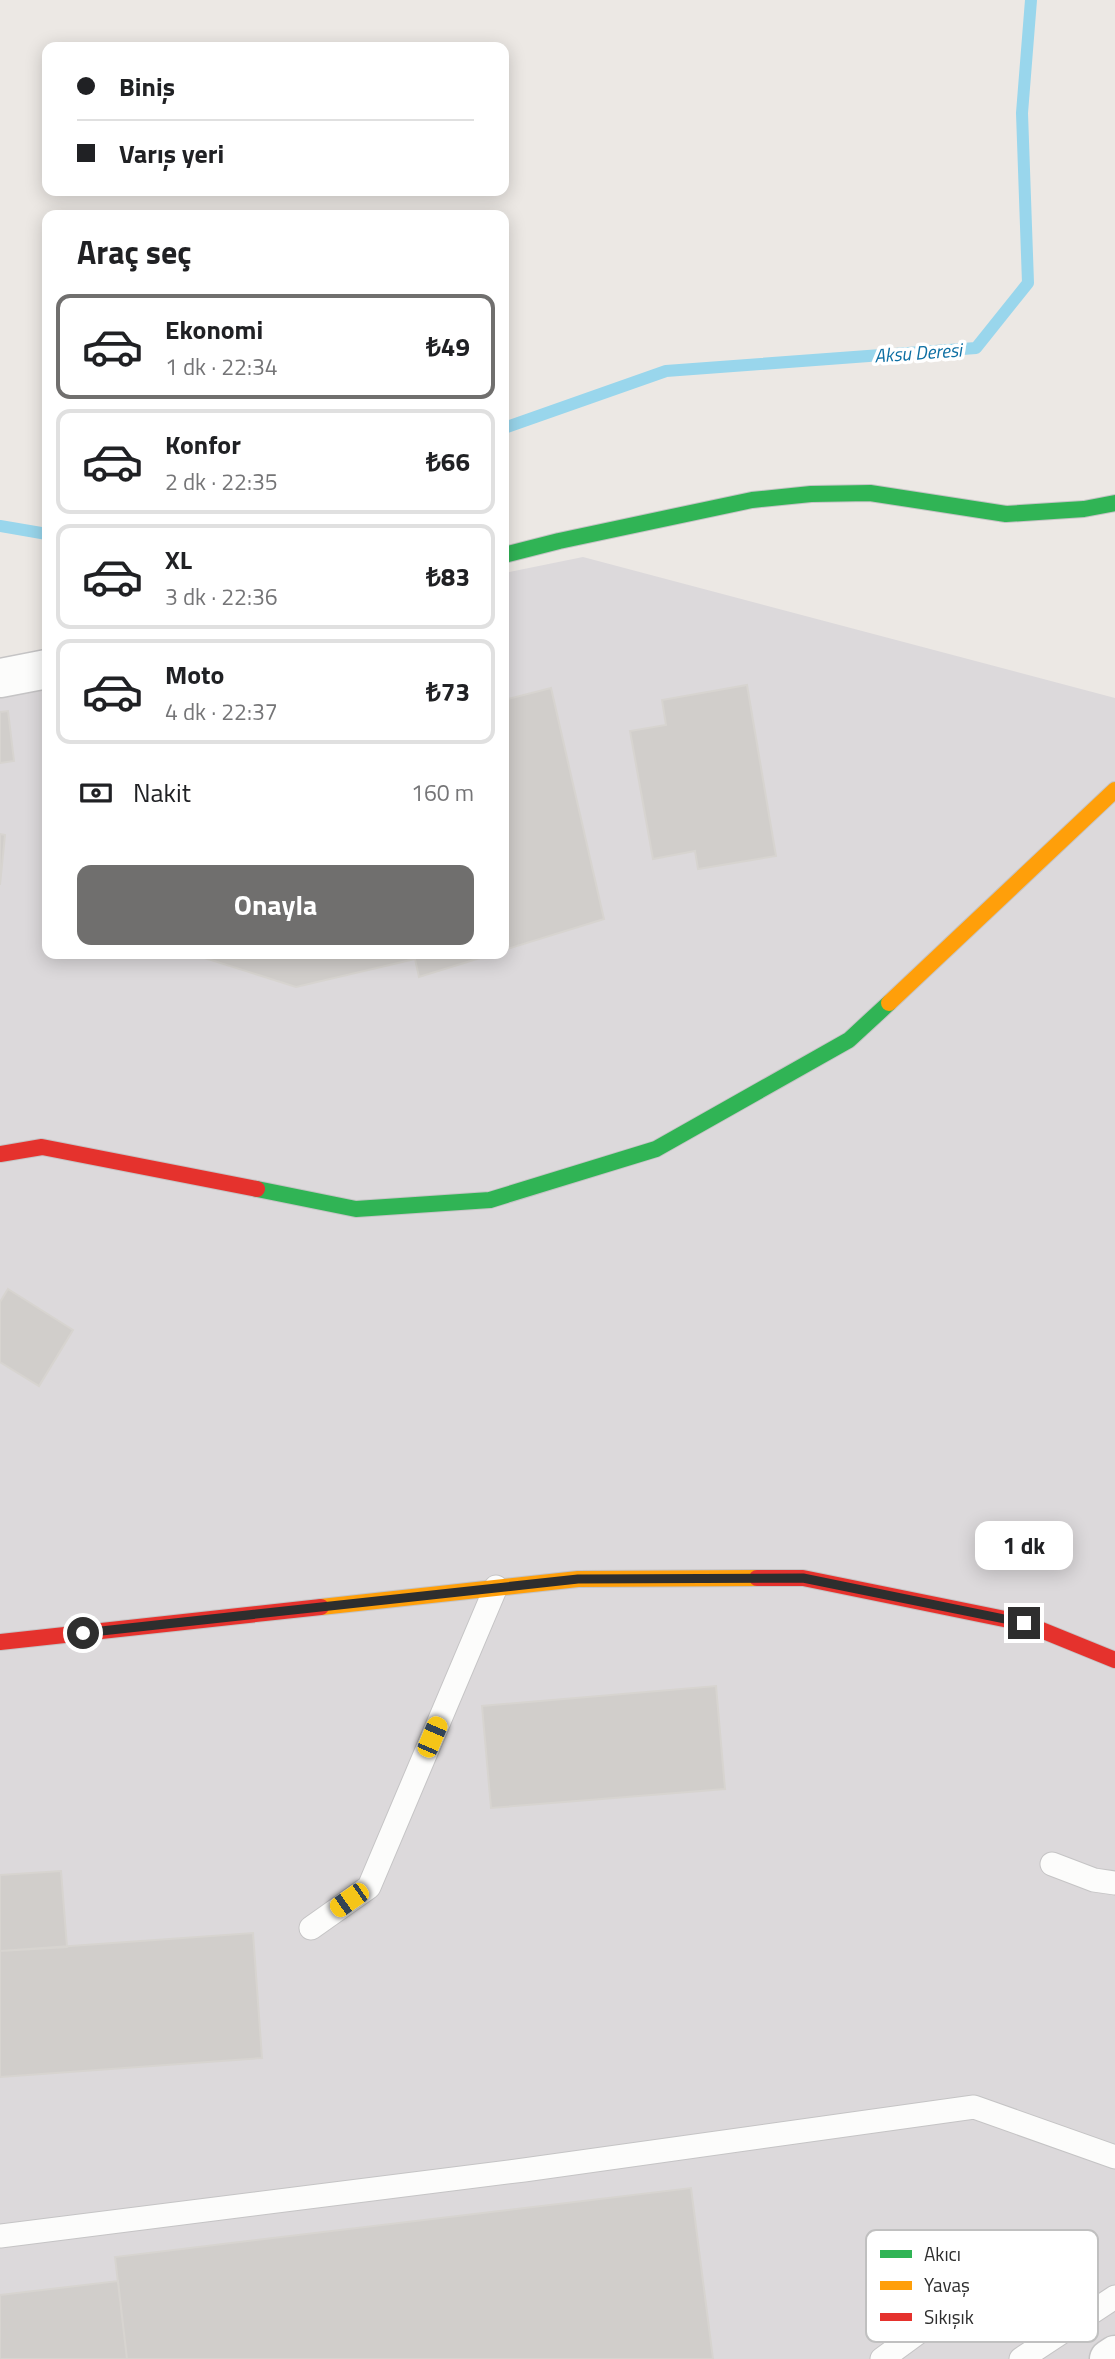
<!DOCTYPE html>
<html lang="tr">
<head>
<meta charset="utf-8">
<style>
  body { margin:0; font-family:"Titillium Web",sans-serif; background:#f6f6f6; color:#202124; height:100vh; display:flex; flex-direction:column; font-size:26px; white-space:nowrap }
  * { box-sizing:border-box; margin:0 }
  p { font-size:23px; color:#757577 }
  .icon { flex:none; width:38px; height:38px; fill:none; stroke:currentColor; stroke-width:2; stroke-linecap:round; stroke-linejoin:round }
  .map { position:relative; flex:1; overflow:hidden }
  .drawer { position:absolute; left:42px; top:210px; width:467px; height:749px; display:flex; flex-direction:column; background:#fff; border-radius:14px; box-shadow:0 4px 18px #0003 }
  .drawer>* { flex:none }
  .hud { position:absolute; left:42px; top:42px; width:467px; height:154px; border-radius:14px; box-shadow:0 4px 18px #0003; display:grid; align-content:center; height:154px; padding:0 35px; background:#fff }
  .end { position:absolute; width:32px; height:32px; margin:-16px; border:9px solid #2e2e2e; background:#fff; box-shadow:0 0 0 4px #fff }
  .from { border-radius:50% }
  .bubble { position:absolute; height:49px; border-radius:14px; background:#fff; box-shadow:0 4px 18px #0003; font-size:23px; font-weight:700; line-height:49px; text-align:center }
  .car { position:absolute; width:21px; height:42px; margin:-21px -10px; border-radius:9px; box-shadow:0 0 5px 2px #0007; background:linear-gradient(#f5c518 24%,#345 0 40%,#f5c518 0 76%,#345 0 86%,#f5c518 0) }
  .hud b { display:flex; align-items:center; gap:24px; height:66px; font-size:26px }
  .hud b+b { border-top:2px solid #e0e0e0 }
  .hud i { width:18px; height:18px; background:#202124 }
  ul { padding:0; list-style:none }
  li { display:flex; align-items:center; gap:21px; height:105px; margin:0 14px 10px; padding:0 21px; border:4px solid #e0e0e0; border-radius:14px }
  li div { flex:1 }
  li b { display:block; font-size:26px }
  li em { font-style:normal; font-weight:700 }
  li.on { border-color:#706f6e }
  li>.icon { width:63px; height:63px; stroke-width:1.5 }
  h2 { padding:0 35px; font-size:32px; line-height:84px }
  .pay { display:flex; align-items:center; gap:18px; height:77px; padding:0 35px; font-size:26px }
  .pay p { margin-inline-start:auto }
  .cta { display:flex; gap:14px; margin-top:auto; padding:14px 35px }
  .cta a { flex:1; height:80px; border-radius:14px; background:#706f6e; color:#fff; font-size:28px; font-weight:700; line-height:80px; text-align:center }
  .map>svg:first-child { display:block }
  .industrial { fill:#dcd9db }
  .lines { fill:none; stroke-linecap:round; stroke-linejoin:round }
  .stream { stroke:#99d6ec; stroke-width:12 }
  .building { fill:#d1cecb; stroke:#d7d4d0; stroke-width:2 }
  .lane-casing { stroke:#c5c4c5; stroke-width:25 }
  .street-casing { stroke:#c5c4c5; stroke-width:41 }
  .fast-casing { stroke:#c5c4c5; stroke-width:18 }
  .slow-casing { stroke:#c5c4c5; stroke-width:18 }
  .jam-casing { stroke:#c5c4c5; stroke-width:18 }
  .lane { stroke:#fcfcfb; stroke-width:23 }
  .street { stroke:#fcfcfb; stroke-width:38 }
  .fast { stroke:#30b455; stroke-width:16 }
  .slow { stroke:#ff9f0a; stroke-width:16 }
  .jam { stroke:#e5322d; stroke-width:16 }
  .route { stroke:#2e2e2e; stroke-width:9 }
  .labels { text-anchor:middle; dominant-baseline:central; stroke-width:7; stroke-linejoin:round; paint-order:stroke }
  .water-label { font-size:19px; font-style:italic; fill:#0d6fa3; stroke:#fff }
  .key { fill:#fff; stroke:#c0c0c0; stroke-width:2 }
  .key-label { font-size:19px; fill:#2e2e2e }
</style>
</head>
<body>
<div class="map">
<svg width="1115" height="2359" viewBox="0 0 1115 2359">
  <rect width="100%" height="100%" fill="#ece8e4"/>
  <path class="industrial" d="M583 557 1115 698V2359H0V674L47 664V954H504V573Z"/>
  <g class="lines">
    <path class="stream" d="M504 428 666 371 976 348 1028 283 1022 113 1031 0
      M0 526 47 534"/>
  </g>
  <path class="building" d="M747 685 776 856 698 869 695 851 653 859 630 731 666 725 662 700Z
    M551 688 604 919 504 950V700Z
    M8 711 14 761 0 763V712Z
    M0 834 5 835 0 885Z
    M192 954H493L419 977 415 959 296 987Z
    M8 1289 73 1330 39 1386 0 1362V1302Z
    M716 1686 725 1789 491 1808 482 1706Z
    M61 1871 67 1947 0 1951V1875Z
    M253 1933 262 2058 0 2077V1951Z
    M691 2188 713 2359H127L115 2257Z
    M118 2281 127 2359H0V2295Z"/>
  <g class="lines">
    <defs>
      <path id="lane" d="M1052 1864 1094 1880 1115 1883
        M311 1928 369 1887 496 1587
        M0 2236 524 2170 974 2107 1115 2157
        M882 2359 1039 2244
        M1021 2359 1115 2297"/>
      <path id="street" d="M0 678 47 669
        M1109 2359 1115 2355"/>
      <path id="fast" d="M504 555 559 541 752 500 811 494 870 493 1006 514 1084 509 1115 503
        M257 1189 356 1209 490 1200 656 1149 849 1040 889 1003"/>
      <path id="slow" d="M889 1003 1115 790
        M321 1607 578 1579 757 1578"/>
      <path id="jam" d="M0 1154 42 1147 257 1189
        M757 1578H803L1024 1623 1115 1660
        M0 1642 321 1607"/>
    </defs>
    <use href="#lane" class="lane-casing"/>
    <use href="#street" class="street-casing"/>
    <use href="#fast" class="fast-casing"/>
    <use href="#slow" class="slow-casing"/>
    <use href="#jam" class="jam-casing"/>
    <use href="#lane" class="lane"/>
    <use href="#street" class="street"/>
    <use href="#fast" class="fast"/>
    <use href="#slow" class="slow"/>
    <use href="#jam" class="jam"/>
  </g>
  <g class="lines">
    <path class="route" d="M83 1633 578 1579 803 1578 1024 1623"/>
  </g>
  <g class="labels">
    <g class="water-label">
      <text transform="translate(918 352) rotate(-4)">Aksu Deresi</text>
    </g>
  </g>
  <rect x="866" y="2230" width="232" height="112" rx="10" class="key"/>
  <rect x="880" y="2250" width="32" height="8" fill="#30b455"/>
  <rect x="880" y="2281" width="32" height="9" fill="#ff9f0a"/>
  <rect x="880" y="2313" width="32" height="8" fill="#e5322d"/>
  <g class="key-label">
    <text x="924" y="2261">Akıcı</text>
    <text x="924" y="2292">Yavaş</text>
    <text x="924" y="2324">Sıkışık</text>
  </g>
</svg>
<i class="end from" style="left:83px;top:1633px"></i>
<i class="end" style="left:1024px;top:1623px"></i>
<div class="bubble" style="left:975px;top:1521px;width:98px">1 dk</div>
<i class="car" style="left:432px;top:1737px;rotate:23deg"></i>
<i class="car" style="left:349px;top:1900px;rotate:235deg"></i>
<div class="hud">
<b><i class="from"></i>Biniş</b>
<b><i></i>Varış yeri</b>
</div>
<section class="drawer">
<h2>Araç seç</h2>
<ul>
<li class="on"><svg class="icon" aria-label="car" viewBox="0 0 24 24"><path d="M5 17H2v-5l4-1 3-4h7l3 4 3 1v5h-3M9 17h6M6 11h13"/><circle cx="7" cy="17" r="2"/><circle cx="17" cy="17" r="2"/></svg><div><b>Ekonomi</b><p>1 dk · 22:34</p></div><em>₺49</em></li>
<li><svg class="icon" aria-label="car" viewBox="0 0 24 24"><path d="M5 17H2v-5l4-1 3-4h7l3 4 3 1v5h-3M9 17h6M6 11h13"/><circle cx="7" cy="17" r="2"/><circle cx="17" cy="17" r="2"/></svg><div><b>Konfor</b><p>2 dk · 22:35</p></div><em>₺66</em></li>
<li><svg class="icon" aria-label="car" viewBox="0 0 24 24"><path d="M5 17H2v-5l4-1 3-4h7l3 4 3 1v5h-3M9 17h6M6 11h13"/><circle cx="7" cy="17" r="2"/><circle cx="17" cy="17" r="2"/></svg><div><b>XL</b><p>3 dk · 22:36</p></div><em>₺83</em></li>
<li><svg class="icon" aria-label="car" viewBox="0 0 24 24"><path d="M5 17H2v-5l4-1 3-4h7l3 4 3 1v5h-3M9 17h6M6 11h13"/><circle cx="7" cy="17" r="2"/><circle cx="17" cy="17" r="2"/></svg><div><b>Moto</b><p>4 dk · 22:37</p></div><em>₺73</em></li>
</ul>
<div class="pay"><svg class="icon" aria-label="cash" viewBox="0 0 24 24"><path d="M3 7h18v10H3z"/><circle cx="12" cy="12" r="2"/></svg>Nakit<p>160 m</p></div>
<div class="cta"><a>Onayla</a></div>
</section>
</div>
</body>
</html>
